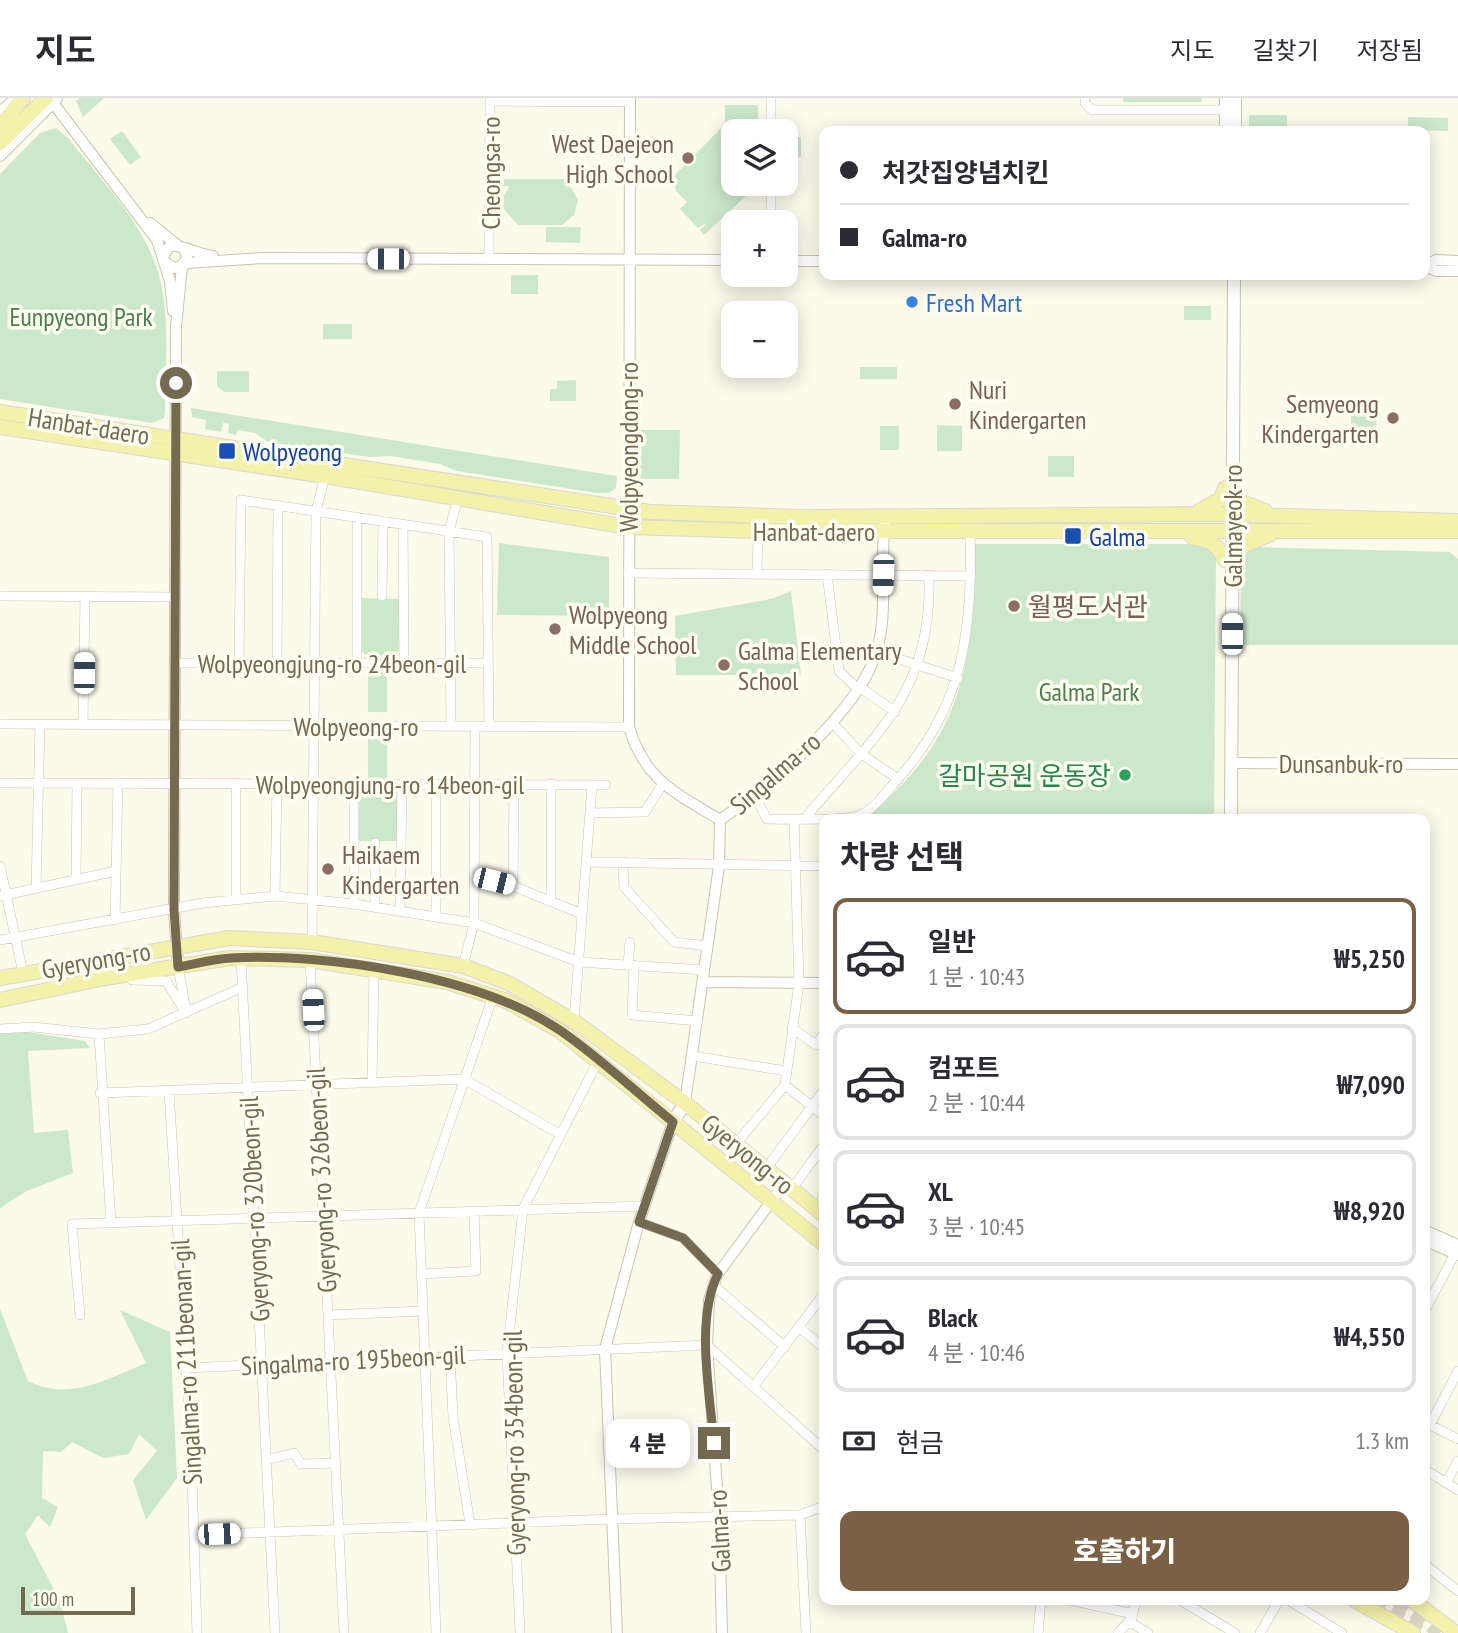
<!DOCTYPE html>
<html lang="ko">
<head>
<meta charset="utf-8">
<style>
  body { margin:0; font-family:"PT Sans Narrow","Noto Sans KR",sans-serif; background:#f2f2f3; color:#2b2b33; height:100vh; display:flex; flex-direction:column; font-size:26px; white-space:nowrap }
  * { box-sizing:border-box; margin:0 }
  p { font-size:23px; color:#7c7c81 }
  .icon { flex:none; width:38px; height:38px; fill:none; stroke:currentColor; stroke-width:2; stroke-linecap:round; stroke-linejoin:round }
  .map { position:relative; flex:1; overflow:hidden }
  .panel { position:absolute; left:819px; top:716px; width:611px; height:791px; display:flex; flex-direction:column; background:#fff; border-radius:14px; box-shadow:0 4px 18px #0003 }
  .panel>* { flex:none }
  .hud { position:absolute; left:819px; top:28px; width:611px; height:154px; border-radius:14px; box-shadow:0 4px 18px #0003; display:grid; align-content:center; height:154px; padding:0 21px; background:#fff }
  .buttons { position:absolute; left:721px; top:21px; display:grid; gap:14px }
  .buttons a { display:grid; place-items:center; width:77px; height:77px; border-radius:14px; background:#fff; box-shadow:0 4px 18px #0003; font-size:35px }
  .scale { position:absolute; left:21px; bottom:18px; width:114px; box-sizing:border-box; padding-left:7px; border:4px solid #756950; border-top:0; font-size:19px; line-height:24px; white-space:nowrap; color:#756950; -webkit-text-stroke:5px #fefdf1; paint-order:stroke }
  .end { position:absolute; width:32px; height:32px; margin:-16px; border:9px solid #756950; background:#fff; box-shadow:0 0 0 4px #fff }
  .from { border-radius:50% }
  .bubble { position:absolute; height:49px; border-radius:14px; background:#fff; box-shadow:0 4px 18px #0003; font-size:23px; font-weight:800; line-height:49px; text-align:center }
  .car { position:absolute; width:21px; height:42px; margin:-21px -10px; border-radius:9px; box-shadow:0 0 5px 2px #0007; background:linear-gradient(#fff 24%,#345 0 40%,#fff 0 76%,#345 0 86%,#fff 0) }
  .hud b { display:flex; align-items:center; gap:24px; height:66px; font-size:26px }
  .hud b+b { border-top:2px solid #e1e1e2 }
  .hud i { width:18px; height:18px; background:#2b2b33 }
  ul { padding:0; list-style:none }
  li { display:flex; align-items:center; gap:21px; height:116px; margin:0 14px 10px; padding:0 7px; border:4px solid #e1e1e2; border-radius:14px }
  li div { flex:1 }
  li b { display:block; font-size:26px }
  li em { font-style:normal; font-weight:800 }
  li.active { border-color:#7a6145 }
  li>.icon { width:63px; height:63px; stroke-width:1.5 }
  h2 { padding:0 21px; font-size:32px; line-height:84px }
  .pay { display:flex; align-items:center; gap:18px; height:77px; padding:0 21px; font-size:26px }
  .pay p { margin-inline-start:auto }
  .cta { display:flex; gap:14px; margin-top:auto; padding:14px 21px }
  .cta a { flex:1; height:80px; border-radius:14px; background:#7a6145; color:#fff; font-size:28px; font-weight:800; line-height:80px; text-align:center }
  header { display:flex; align-items:center; gap:42px; box-sizing:border-box; height:98px; padding:0 35px; background:#fff; border-bottom:2px solid #e1e1e2 }
  header strong { font-size:33px }
  nav { display:flex; gap:38px; margin-inline-start:auto; font-size:24px }
  .map>svg:first-child { display:block }
  .green { fill:#cce8ca }
  .lines { fill:none; stroke-linecap:round; stroke-linejoin:round }
  .primary-tunnel { stroke:#dad6c4; stroke-width:14; stroke-dasharray:14 7; stroke-linecap:butt }
  .minor-casing { stroke:#cbc4ae; stroke-width:10 }
  .tertiary-casing { stroke:#cbc4ae; stroke-width:12 }
  .secondary-casing { stroke:#cbc3aa; stroke-width:14 }
  .primary-casing { stroke:#dbd8d2; stroke-width:16 }
  .minor { stroke:#fff; stroke-width:9 }
  .tertiary { stroke:#fff; stroke-width:10 }
  .secondary { stroke:#fff; stroke-width:12 }
  .primary { stroke:#f4f1aa; stroke-width:14 }
  .route { stroke:#756950; stroke-width:9 }
  .education-dot { fill:#8d6e63; stroke:#fefdf1; stroke-width:2.5 }
  .shop-dot { fill:#3f7fe0; stroke:#fefdf1; stroke-width:2.5 }
  .transit-dot { fill:#1a4fb4; stroke:#fefdf1; stroke-width:2.5 }
  .leisure-dot { fill:#2e9e5b; stroke:#fefdf1; stroke-width:2.5 }
  .labels { text-anchor:middle; dominant-baseline:central; stroke-width:7; stroke-linejoin:round; paint-order:stroke }
  .education-label { font-size:26px; fill:#785e54; stroke:#fefdf1; text-anchor:start }
  .street-label { font-size:26px; fill:#756950; stroke:#fefdf1 }
  .shop-label { font-size:26px; fill:#366cbe; stroke:#fefdf1; text-anchor:start }
  .park-label { font-size:26px; fill:#4b7f4d; stroke:#fefdf1 }
  .transit-label { font-size:26px; fill:#164399; stroke:#fefdf1; text-anchor:start }
  .leisure-label { font-size:26px; fill:#27864d; stroke:#fefdf1; text-anchor:end }
</style>
</head>
<body>
<header>
<strong>지도</strong>
<nav><a>지도</a><a>길찾기</a><a>저장됨</a></nav>
</header>
<div class="map">
<svg width="1458" height="1535" viewBox="0 0 1458 1535">
  <rect width="100%" height="100%" fill="#fbfaeb"/>
  <path class="green" d="M80 0H104L83 19 76 3Z
    M1123 0H1202V4H1123Z
    M725 7H758V26L725 25Z
    M1249 17H1287V33H1249Z
    M1408 19 1448 20V33L1408 32Z
    M723 28H739L745 33H733V86H759L704 137 700 132 707 125 698 130 680 111 687 104 676 93 673 79Z
    M56 30 69 41C105 88 154 134 163 196 169 234 165 276 165 315L164 320 152 325 0 301V76L40 35Z
    M122 33 141 59 130 67 110 41Z
    M786 39H801V59H786Z
    M504 81H581V88H570L578 102 574 117 562 127H518L503 110 504 97 510 88H503Z
    M546 129H581L580 145 546 144Z
    M511 177H538V196H511Z
    M1184 208H1211V222H1184Z
    M323 226H352V241H323Z
    M860 269H897V281H860Z
    M217 273H249V294H224L217 288Z
    M576 282V303H550V291H557V283Z
    M1351 309H1377L1376 333H1351Z
    M191 310 617 378 616 390 609 395H597L457 373 440 366 391 358 369 359 268 344 255 335 238 332 236 337 228 335 229 326 223 325 221 334 205 331 206 322 192 319Z
    M937 327 962 328V353H937Z
    M880 328H899V352H880Z
    M640 332H680L679 381H640Z
    M1048 358H1074V379H1048Z
    M499 445 609 459V518L497 517Z
    M975 446H1197L1216 456 1214 721H867C886 702 906 684 923 662 970 601 976 520 975 446Z
    M1255 449 1450 454 1458 461V547H1240L1241 461 1243 456Z
    M791 493 801 577H676L675 518 771 501Z
    M361 500 401 501 398 557 367 558 361 553Z
    M368 568H387V614H368Z
    M368 633H387V681H368Z
    M356 689H400L399 743H356Z
    M28 934 85 943 90 950 28 953 34 1035 68 1032 73 1075 27 1093 0 1110V936Z
    M0 1211 28 1283C69 1304 107 1281 146 1265L120 1212 170 1234 177 1380 146 1422 133 1382 157 1353 139 1336 129 1356 103 1360 72 1344 61 1354 43 1353 42 1400 58 1409 50 1429 38 1417 25 1436 60 1503 68 1535H0Z"/>
  <g class="lines">
    <path class="primary-tunnel" d="M1373 1502 1422 1535
      M1397 1502 1440 1535"/>
    <defs>
      <path id="minor" d="M1085 0V5L1092 12H1226
        M771 33V0
        M771 124V86
        M489 161 490 3 630 4
        M403 426 404 565
        M628 475 971 478
        M757 475 758 433
        M827 476 839 573 858 591
        M0 498 175 499
        M382 498 383 423
        M877 554 958 580
        M175 565H488
        M239 565 241 402 487 439 489 629
        M277 565 278 407
        M357 565V419
        M860 589 895 614
        M832 624 860 655 898 681
        M0 626 629 629
        M83 626 85 499
        M451 628 449 433 458 400
        M0 685 606 687
        M236 685V801
        M551 686V803
        M755 699 767 721C786 721 843 723 858 718 873 713 886 694 897 682 964 609 973 529 970 434
        M590 715 645 714 662 687
        M805 720C875 637 933 595 929 477
        M586 764 824 768
        M623 764 624 789 674 844 707 848
        M0 768 23 875
        M474 778 513 788 582 816
        M76 782 77 685
        M513 788 514 686
        M36 790 40 626
        M0 798 116 773
        M275 798 277 685
        M354 806V686
        M375 809V745
        M400 812 402 686
        M436 818V686
        M115 822 118 685
        M0 842 203 805 275 798 354 806 474 825 579 864 704 872
        M312 844 316 413 325 378
        M241 860 275 1535
        M310 862 344 1535
        M628 867 630 844
        M634 867 632 917 698 923
        M463 868 474 825 475 628
        M178 869 186 912
        M132 882 166 883 186 915
        M574 923 592 687
        M792 930 816 947 824 935
        M0 931 33 929 99 936 148 931 243 889
        M99 936 111 1124
        M693 958 786 973
        M372 985 374 871
        M785 987 824 1018
        M169 993 191 1348 197 1535
        M100 995 464 981 561 1037
        M735 1047 785 987 799 885 794 721
        M766 1071 824 992
        M791 1092 824 1047
        M822 1101 824 1098
        M639 1124 683 1140 718 1176
        M422 1176 476 1173 474 1113
        M713 1187 785 1249
        M1424 1214 1457 1152
        M80 1217 72 1126 645 1108
        M328 1217 423 1213
        M800 1230 824 1250
        M450 1258 453 1319 470 1426
        M185 1270 707 1247 824 1352
        M1458 1273 1430 1327 1458 1341
        M753 1289 824 1196
        M267 1362 294 1355 301 1366 335 1365
        M1424 1371 1458 1392
        M1446 1385 1458 1363
        M800 1417 806 1535
        M194 1437 612 1421 800 1417 824 1408
        M1424 1466 1458 1493
        M1070 1502 1133 1516
        M1180 1502 1235 1535
        M1288 1502 1342 1535
        M1130 1524 1148 1535
        M436 1535 419 1115 493 898
        M520 1535 507 1255 523 1111 598 963
        M1038 1535 1041 1502
        M1118 1535 1132 1520 1136 1502
        M1260 1535 1279 1502"/>
      <path id="tertiary" d="M630 0 629 629C645 683 675 694 720 722
        M53 5 157 142 170 183 173 213
        M0 14 16 0
        M0 58 57 1
        M150 125 177 147
        M184 151 187 158 185 165 262 160 733 162
        M164 157 170 148C183 146 198 157 213 158
        M786 163H824
        M165 164 174 170 182 168 176 229 174 812 178 869
        M1424 168 1436 173H1458
        M1425 168 1436 162 1458 163
        M1232 665 1458 666
        M720 722C769 689 859 613 876 555 889 515 879 468 885 427
        M703 884 824 885
        M685 1005 719 768 720 722
        M1424 1132 1458 1147
        M1424 1142 1458 1157
        M617 1535 605 1251 639 1124 673 1024
        M722 1535 719 1419 707 1247 709 1202 717 1177 784 1086"/>
      <path id="secondary" d="M1226 0V33
        M1235 33V0
        M182 168 185 165
        M1231 721 1234 177
        M673 1024 685 1005"/>
      <path id="primary" d="M0 28 23 0
        M0 45 46 0
        M0 314 650 414 797 419 1215 416 1458 423
        M0 329 325 378 628 429 758 433H1458
        M1232 394 1239 403 1265 413
        M1199 413 1221 401 1225 390
        M1192 439C1208 442 1218 446 1225 462
        M1232 461 1244 447 1271 436
        M0 880 229 840 312 844 463 868 508 885 574 923 685 1005 824 1117
        M0 902 105 880 230 860 310 862 447 884 504 902 560 933 824 1146
        M1354 1502 1413 1535
        M1412 1502 1456 1535"/>
    </defs>
    <use href="#minor" class="minor-casing"/>
    <use href="#tertiary" class="tertiary-casing"/>
    <use href="#secondary" class="secondary-casing"/>
    <use href="#primary" class="primary-casing"/>
    <use href="#minor" class="minor"/>
    <use href="#tertiary" class="tertiary"/>
    <use href="#secondary" class="secondary"/>
    <use href="#primary" class="primary"/>
  </g>
  <g class="lines">
    <path class="route" d="M176 285 174 812 178 869C195 866 213 861 231 860 327 855 480 878 561 933 600 960 636 994 673 1024L639 1124 683 1140 718 1176C695 1222 710 1295 714 1345"/>
  </g>
  <g class="education-dot">
    <circle cx="688" cy="60" r="7"/>
    <circle cx="955" cy="306" r="7"/>
    <circle cx="1393" cy="320" r="7"/>
    <circle cx="1014" cy="508" r="7"/>
    <circle cx="555" cy="531" r="7"/>
    <circle cx="724" cy="567" r="7"/>
    <circle cx="328" cy="771" r="7"/>
  </g>
  <circle class="shop-dot" cx="912" cy="204" r="7"/>
  <g class="transit-dot">
    <rect x="218" y="344" width="18" height="18" rx="3.5"/>
    <rect x="1064" y="429" width="18" height="18" rx="3.5"/>
  </g>
  <circle class="leisure-dot" cx="1125" cy="677" r="7"/>
  <g class="labels">
    <g class="education-label">
      <text x="674" y="45" text-anchor="end">West Daejeon<tspan x="674" dy="30">High School</tspan></text>
      <text x="969" y="291">Nuri<tspan x="969" dy="30">Kindergarten</tspan></text>
      <text x="1379" y="305" text-anchor="end">Semyeong<tspan x="1379" dy="30">Kindergarten</tspan></text>
      <text x="1028" y="508">월평도서관</text>
      <text x="569" y="516">Wolpyeong<tspan x="569" dy="30">Middle School</tspan></text>
      <text x="738" y="552">Galma Elementary<tspan x="738" dy="30">School</tspan></text>
      <text x="342" y="756">Haikaem<tspan x="342" dy="30">Kindergarten</tspan></text>
    </g>
    <g class="street-label">
      <text transform="translate(490 75) rotate(-90)">Cheongsa-ro</text>
      <text transform="translate(89 328) rotate(9)">Hanbat-daero</text>
      <text transform="translate(628 349) rotate(-90)">Wolpyeongdong-ro</text>
      <text transform="translate(1232 428) rotate(-90)">Galmayeok-ro</text>
      <text x="814" y="433">Hanbat-daero</text>
      <text x="332" y="565">Wolpyeongjung-ro 24beon-gil</text>
      <text x="356" y="628">Wolpyeong-ro</text>
      <text x="1341" y="665">Dunsanbuk-ro</text>
      <text transform="translate(775 675) rotate(-41)">Singalma-ro</text>
      <text x="390" y="686">Wolpyeongjung-ro 14beon-gil</text>
      <text transform="translate(96 862) rotate(-10)">Gyeryong-ro</text>
      <text transform="translate(748 1056) rotate(39)">Gyeryong-ro</text>
      <text transform="translate(321 1082) rotate(-93)">Gyeryong-ro 326beon-gil</text>
      <text transform="translate(254 1111) rotate(-93)">Gyeryong-ro 320beon-gil</text>
      <text transform="translate(353 1262) rotate(-3)">Singalma-ro 195beon-gil</text>
      <text transform="translate(186 1264) rotate(-93)">Singalma-ro 211beonan-gil</text>
      <text transform="translate(514 1345) rotate(-91)">Gyeryong-ro 354beon-gil</text>
      <text transform="translate(719 1433) rotate(-93)">Galma-ro</text>
    </g>
    <g class="shop-label">
      <text x="926" y="204">Fresh Mart</text>
    </g>
    <g class="park-label">
      <text x="81" y="218">Eunpyeong Park</text>
      <text x="1089" y="593">Galma Park</text>
    </g>
    <g class="transit-label">
      <text x="243" y="353">Wolpyeong</text>
      <text x="1089" y="438">Galma</text>
    </g>
    <g class="leisure-label">
      <text x="1111" y="677">갈마공원 운동장</text>
    </g>
  </g>
</svg>
<div class="buttons">
<a><svg class="icon" aria-label="layers" viewBox="0 0 24 24"><path d="M12 4l9 5-9 5-9-5zM3 14l9 5 9-5"/></svg></a>
<a>+</a>
<a>−</a>
</div>
<div class="scale">100 m</div>
<i class="end from" style="left:176px;top:285px"></i>
<i class="end" style="left:714px;top:1345px"></i>
<div class="bubble" style="left:606px;top:1321px;width:84px">4 분</div>
<i class="car" style="left:388px;top:161px;rotate:270deg"></i>
<i class="car" style="left:883px;top:477px;rotate:182deg"></i>
<i class="car" style="left:1232px;top:536px;rotate:0deg"></i>
<i class="car" style="left:84px;top:575px;rotate:1deg"></i>
<i class="car" style="left:494px;top:783px;rotate:104deg"></i>
<i class="car" style="left:313px;top:912px;rotate:357deg"></i>
<i class="car" style="left:219px;top:1436px;rotate:88deg"></i>
<div class="hud">
<b><i class="from"></i>처갓집양념치킨</b>
<b><i></i>Galma-ro</b>
</div>
<section class="panel">
<h2>차량 선택</h2>
<ul>
<li class="active"><svg class="icon" aria-label="car" viewBox="0 0 24 24"><path d="M5 17H2v-5l4-1 3-4h7l3 4 3 1v5h-3M9 17h6M6 11h13"/><circle cx="7" cy="17" r="2"/><circle cx="17" cy="17" r="2"/></svg><div><b>일반</b><p>1 분 · 10:43</p></div><em>₩5,250</em></li>
<li><svg class="icon" aria-label="car" viewBox="0 0 24 24"><path d="M5 17H2v-5l4-1 3-4h7l3 4 3 1v5h-3M9 17h6M6 11h13"/><circle cx="7" cy="17" r="2"/><circle cx="17" cy="17" r="2"/></svg><div><b>컴포트</b><p>2 분 · 10:44</p></div><em>₩7,090</em></li>
<li><svg class="icon" aria-label="car" viewBox="0 0 24 24"><path d="M5 17H2v-5l4-1 3-4h7l3 4 3 1v5h-3M9 17h6M6 11h13"/><circle cx="7" cy="17" r="2"/><circle cx="17" cy="17" r="2"/></svg><div><b>XL</b><p>3 분 · 10:45</p></div><em>₩8,920</em></li>
<li><svg class="icon" aria-label="car" viewBox="0 0 24 24"><path d="M5 17H2v-5l4-1 3-4h7l3 4 3 1v5h-3M9 17h6M6 11h13"/><circle cx="7" cy="17" r="2"/><circle cx="17" cy="17" r="2"/></svg><div><b>Black</b><p>4 분 · 10:46</p></div><em>₩4,550</em></li>
</ul>
<div class="pay"><svg class="icon" aria-label="cash" viewBox="0 0 24 24"><path d="M3 7h18v10H3z"/><circle cx="12" cy="12" r="2"/></svg>현금<p>1.3 km</p></div>
<div class="cta"><a>호출하기</a></div>
</section>
</div>
</body>
</html>
